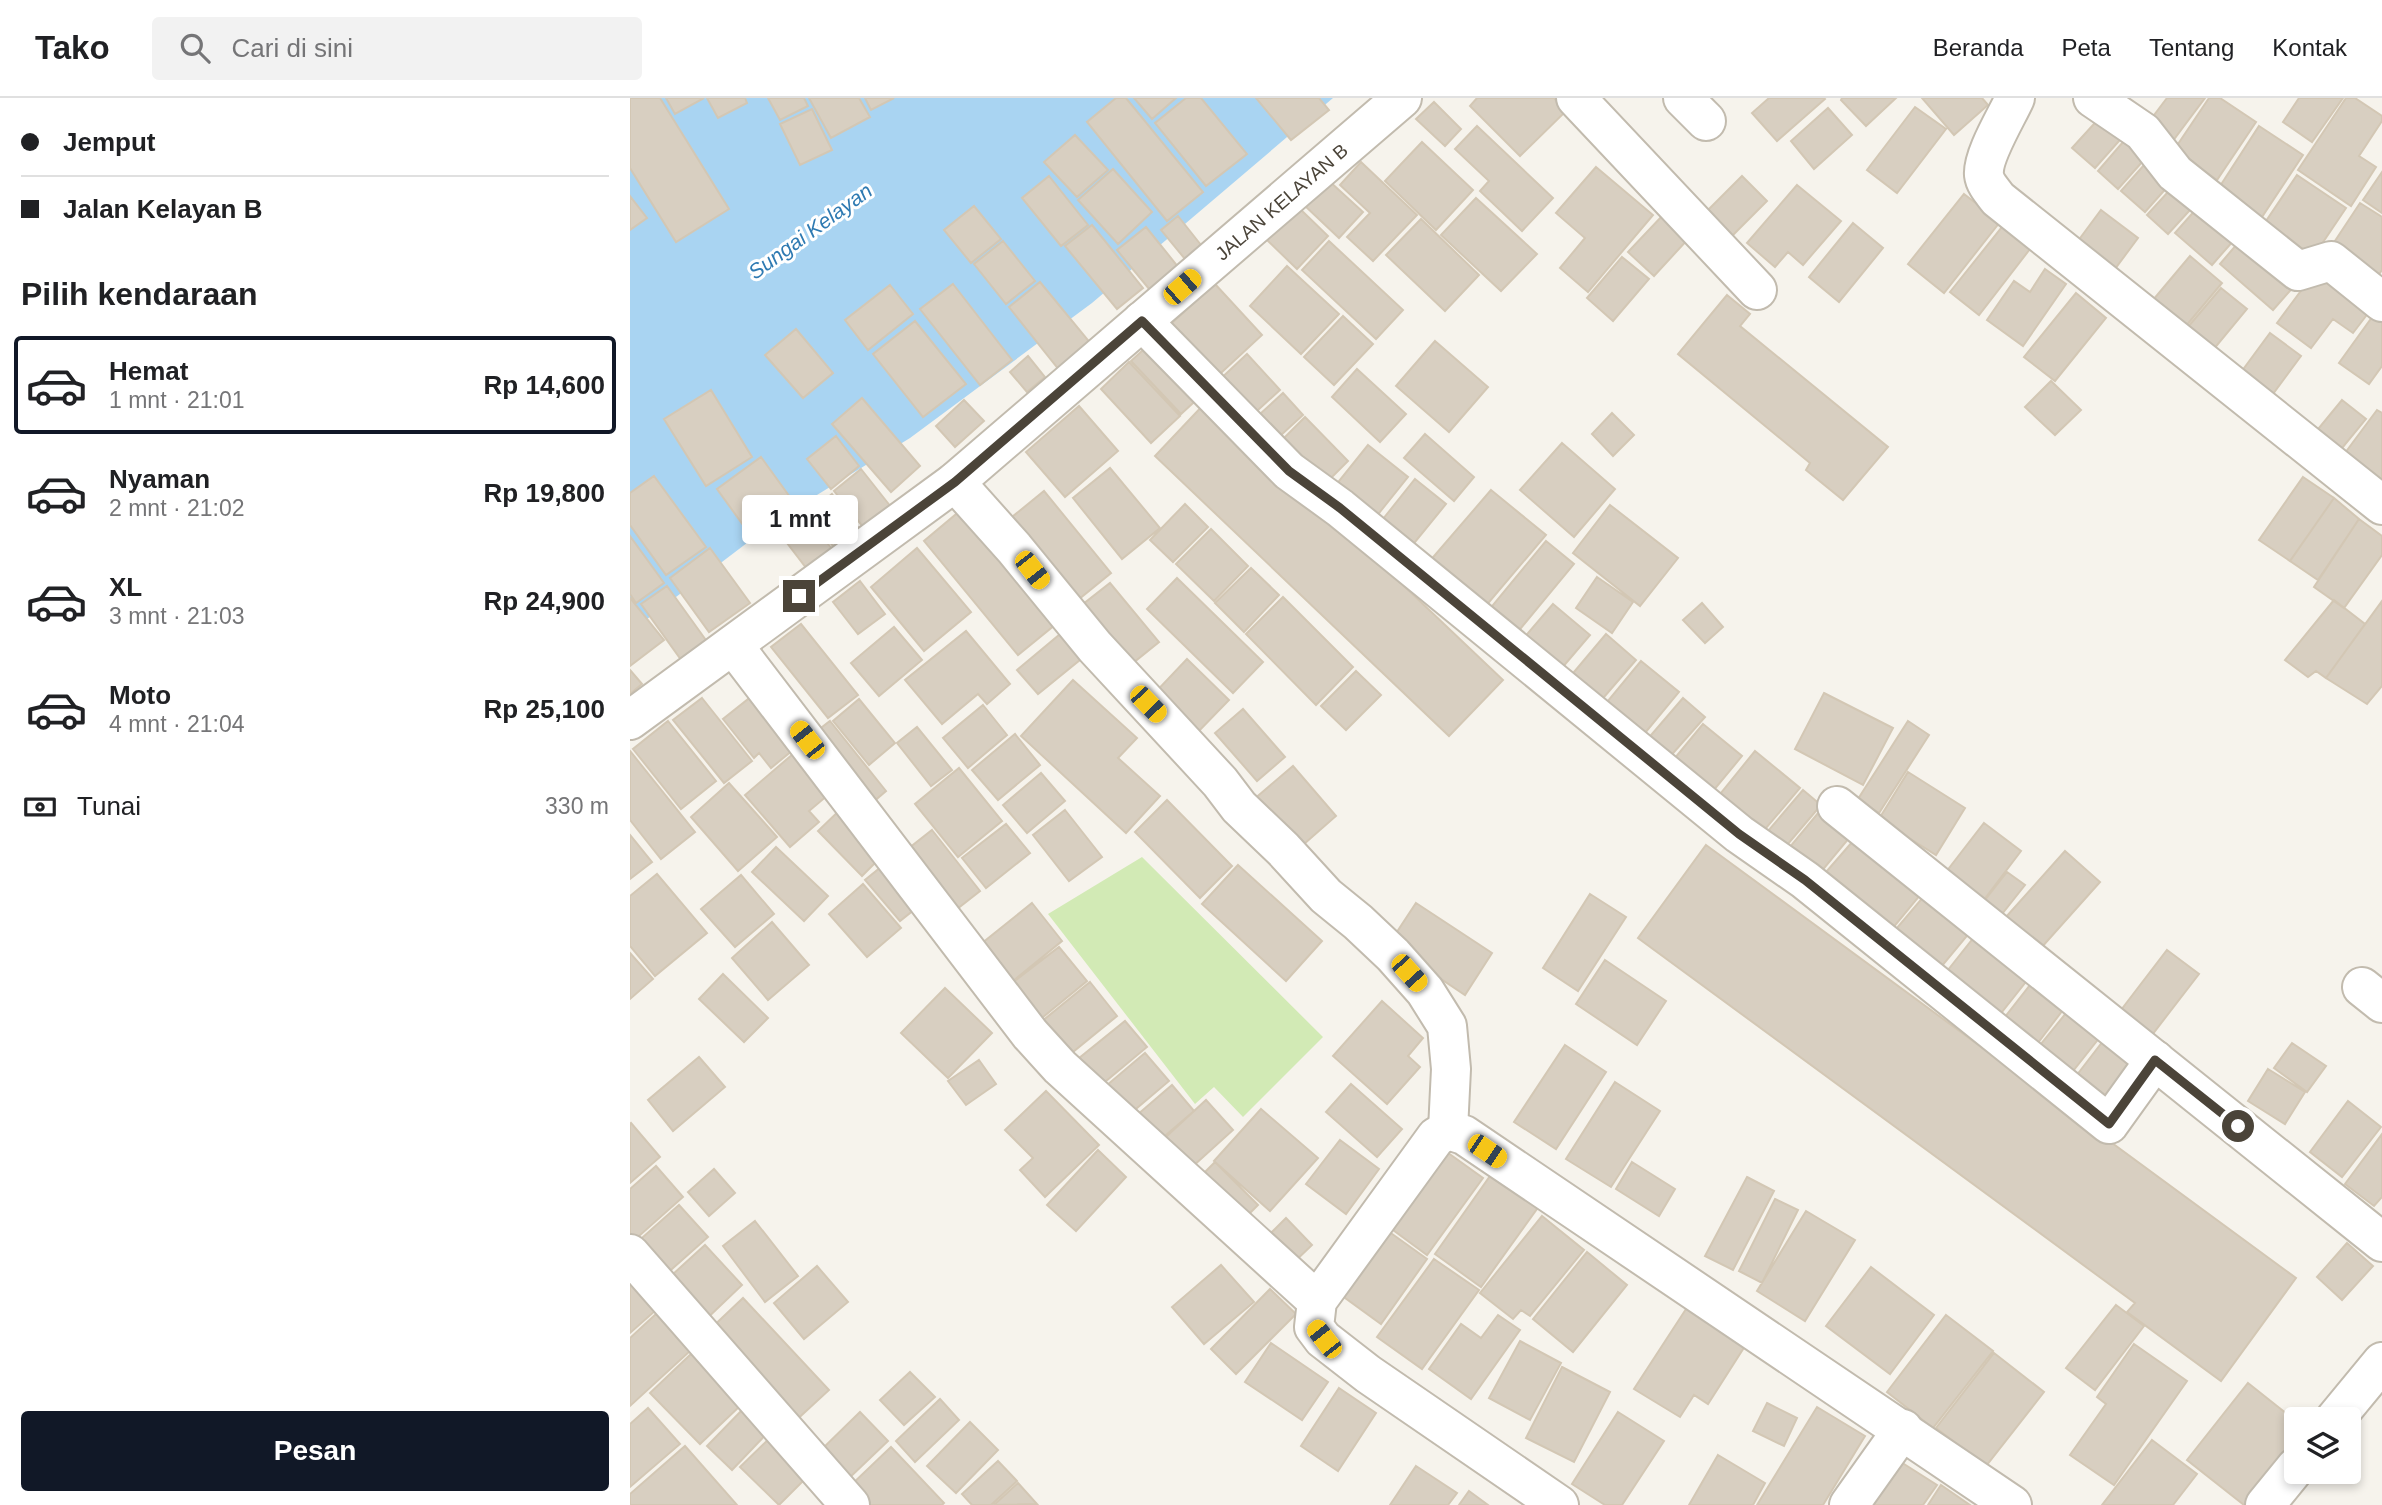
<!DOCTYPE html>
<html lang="id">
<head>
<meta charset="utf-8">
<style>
  body { margin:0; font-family:Arial,sans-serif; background:#f2f2f2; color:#202124; height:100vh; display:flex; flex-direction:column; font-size:26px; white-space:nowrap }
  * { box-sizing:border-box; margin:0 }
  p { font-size:23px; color:#757577 }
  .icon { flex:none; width:38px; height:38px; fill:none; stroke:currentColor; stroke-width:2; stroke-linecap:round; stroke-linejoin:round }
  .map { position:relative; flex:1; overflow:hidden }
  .sheet { display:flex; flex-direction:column; background:#fff; width:630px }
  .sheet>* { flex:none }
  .hud { display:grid; align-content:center; height:154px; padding:0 21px; background:#fff }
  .buttons { position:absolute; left:1654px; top:1309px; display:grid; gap:14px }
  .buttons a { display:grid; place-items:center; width:77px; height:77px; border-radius:7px; background:#fff; box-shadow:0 4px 10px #0003; font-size:35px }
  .end { position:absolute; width:32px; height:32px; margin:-16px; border:9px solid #4b4439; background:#fff; box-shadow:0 0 0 4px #fff }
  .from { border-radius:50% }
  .bubble { position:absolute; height:49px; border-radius:7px; background:#fff; box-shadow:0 4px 10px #0003; font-size:23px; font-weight:800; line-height:49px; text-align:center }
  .car { position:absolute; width:21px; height:42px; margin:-21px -10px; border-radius:9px; box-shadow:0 0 5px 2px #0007; background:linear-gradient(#f5c518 24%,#345 0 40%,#f5c518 0 76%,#345 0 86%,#f5c518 0) }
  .hud b { display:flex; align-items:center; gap:24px; height:66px; font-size:26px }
  .hud b+b { border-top:2px solid #e0e0e0 }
  .hud i { width:18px; height:18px; background:#202124 }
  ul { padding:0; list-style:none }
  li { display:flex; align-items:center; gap:21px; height:98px; margin:0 14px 10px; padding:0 7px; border:4px solid transparent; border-radius:7px }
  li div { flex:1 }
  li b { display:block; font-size:26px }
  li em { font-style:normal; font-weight:800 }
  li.active { border-color:#111827 }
  li>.icon { width:63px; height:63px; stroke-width:1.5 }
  h2 { padding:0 21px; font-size:32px; line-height:84px }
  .pay { display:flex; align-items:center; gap:18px; height:77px; padding:0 21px; font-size:26px }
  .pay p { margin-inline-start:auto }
  .primary-button { display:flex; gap:14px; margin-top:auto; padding:14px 21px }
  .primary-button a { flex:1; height:80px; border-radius:7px; background:#111827; color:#fff; font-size:28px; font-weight:800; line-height:80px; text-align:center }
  header { display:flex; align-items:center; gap:42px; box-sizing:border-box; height:98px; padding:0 35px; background:#fff; border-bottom:2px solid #e0e0e0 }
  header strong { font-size:33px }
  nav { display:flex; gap:38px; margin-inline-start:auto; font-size:24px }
  .search { width:490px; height:63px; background:#f2f2f2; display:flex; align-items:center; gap:18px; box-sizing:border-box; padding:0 24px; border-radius:7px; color:#757577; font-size:26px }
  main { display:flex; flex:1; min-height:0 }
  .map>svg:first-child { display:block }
  .green { fill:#d2eab5 }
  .water { fill:#a9d4f2 }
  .building { fill:#d8cfc1; stroke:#d3c7b4; stroke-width:2 }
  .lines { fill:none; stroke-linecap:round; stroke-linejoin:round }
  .minor-casing { stroke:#c2bbae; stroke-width:42 }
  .minor { stroke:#fff; stroke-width:38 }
  .route { stroke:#4b4439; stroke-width:9 }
  .labels { text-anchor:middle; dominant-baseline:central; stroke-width:6; stroke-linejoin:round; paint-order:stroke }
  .street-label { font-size:19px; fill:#4b4439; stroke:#fff }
  .water-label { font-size:21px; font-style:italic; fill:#2e7ab2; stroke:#fff }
</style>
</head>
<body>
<header>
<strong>Tako</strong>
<div class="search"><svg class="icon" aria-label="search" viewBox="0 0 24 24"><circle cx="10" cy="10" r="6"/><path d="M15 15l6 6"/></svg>Cari di sini</div>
<nav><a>Beranda</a><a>Peta</a><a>Tentang</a><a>Kontak</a></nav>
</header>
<main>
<section class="sheet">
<div class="hud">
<b><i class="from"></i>Jemput</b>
<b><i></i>Jalan Kelayan B</b>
</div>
<h2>Pilih kendaraan</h2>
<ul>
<li class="active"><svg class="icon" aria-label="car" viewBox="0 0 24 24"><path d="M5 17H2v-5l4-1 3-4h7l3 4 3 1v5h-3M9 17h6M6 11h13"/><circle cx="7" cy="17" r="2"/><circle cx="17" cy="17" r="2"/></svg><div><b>Hemat</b><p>1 mnt · 21:01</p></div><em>Rp 14,600</em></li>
<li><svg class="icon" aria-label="car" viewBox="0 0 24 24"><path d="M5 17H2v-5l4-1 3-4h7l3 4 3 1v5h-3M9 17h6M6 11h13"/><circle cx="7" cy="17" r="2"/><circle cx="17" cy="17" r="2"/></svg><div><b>Nyaman</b><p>2 mnt · 21:02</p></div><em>Rp 19,800</em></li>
<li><svg class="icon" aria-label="car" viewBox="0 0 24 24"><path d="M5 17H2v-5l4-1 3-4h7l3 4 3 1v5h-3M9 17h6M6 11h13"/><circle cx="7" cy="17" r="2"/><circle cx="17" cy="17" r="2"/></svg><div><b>XL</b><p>3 mnt · 21:03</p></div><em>Rp 24,900</em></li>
<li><svg class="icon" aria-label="car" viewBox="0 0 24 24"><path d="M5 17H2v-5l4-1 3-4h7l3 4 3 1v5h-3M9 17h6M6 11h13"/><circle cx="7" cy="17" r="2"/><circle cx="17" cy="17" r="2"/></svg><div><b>Moto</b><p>4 mnt · 21:04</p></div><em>Rp 25,100</em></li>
</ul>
<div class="pay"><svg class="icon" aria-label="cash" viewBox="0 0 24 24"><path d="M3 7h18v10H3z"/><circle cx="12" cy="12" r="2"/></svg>Tunai<p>330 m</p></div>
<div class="primary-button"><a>Pesan</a></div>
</section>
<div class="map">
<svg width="1752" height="1407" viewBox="0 0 1752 1407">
  <rect width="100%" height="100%" fill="#f6f3ec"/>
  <path class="green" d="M512 759 693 939 613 1019 584 989 565 1006 418 816Z"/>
  <path class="water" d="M5 0H703L462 205 280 340 151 419 0 534V3Z"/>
  <path class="building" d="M0 0H30L99 111 46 144 0 70Z
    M36 0H74L45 16Z
    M77 0H115L117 5 88 20Z
    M138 0H174L178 8 150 22Z
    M179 0H229L240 19 201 40Z
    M235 0H264L241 12Z
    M486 0H496L573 94 537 123 457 24Z
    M504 0H546L522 21Z
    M556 0H571L617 56 576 88 525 25Z
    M626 0H689L699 12 661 42Z
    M847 0H924L936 13 890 58 840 8Z
    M1139 0H1194L1195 1 1147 43 1122 15Z
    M1212 0H1266L1236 28 1211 2Z
    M1292 0H1352L1358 7 1324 37Z
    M1537 0H1575L1539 48 1515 29Z
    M1579 0H1590L1626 24 1587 82 1544 52Z
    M1669 0H1713L1682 44 1653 24Z
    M1716 0H1725L1752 18V23L1729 58 1746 69 1721 108 1668 72Z
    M804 4 831 31 815 48 786 21Z
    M1285 9 1316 31 1267 95 1237 72Z
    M1198 10 1222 37 1184 71 1161 43Z
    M182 11 202 52 170 67 150 26Z
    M1474 15 1496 35 1465 70 1442 50Z
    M847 28 923 100 892 133 850 93 859 83 825 51Z
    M1629 28 1673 57 1626 128 1583 99Z
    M1500 36 1521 54 1488 91 1468 73Z
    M445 37 478 72 447 99 414 64Z
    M792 44 843 92 806 132 755 83Z
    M1523 57 1547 78 1515 114 1491 93Z
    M731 64 787 117 743 163 717 139 740 115 710 87Z
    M966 69 1023 117 958 194 930 170 955 140 926 115Z
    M483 71 522 114 488 146 448 102Z
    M1752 74V115L1733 102Z
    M1667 77 1716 110 1681 162 1632 129Z
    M419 78 458 127 431 148 392 100Z
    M1112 78 1137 103 1095 145 1070 120Z
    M698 82 733 114 709 140 674 107Z
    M1549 82 1570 101 1538 136 1517 117Z
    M1167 87 1211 123 1173 167 1158 154 1145 169 1117 145Z
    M1334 96 1370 124 1314 195 1278 166Z
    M0 98 17 120 0 132Z
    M846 100 907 156 871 193 811 137Z
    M1730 105 1752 119V172L1741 188 1695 158Z
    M344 108 371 141 341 165 314 132Z
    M668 109 698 138 667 171 637 142Z
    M1568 109 1604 142 1582 167 1545 135Z
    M1471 112 1508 140 1479 179 1442 151Z
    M1034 116 1059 140 1024 178 998 154Z
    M548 118 571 147 555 161 531 132Z
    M791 121 849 177 815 213 756 157Z
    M1223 125 1253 150 1209 204 1179 179Z
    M462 127 513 190 487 211 435 148Z
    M516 129 549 170 520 192 487 152Z
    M1372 129 1400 151 1349 217 1320 194Z
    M1613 139 1666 186 1643 212 1590 166Z
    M373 143 405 183 376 206 344 166Z
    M699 143 773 212 746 241 672 172Z
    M1560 158 1592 185 1550 235 1518 208Z
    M992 159 1019 181 983 223 957 200Z
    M657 168 709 216 671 256 620 208Z
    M1415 171 1436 186 1393 248 1357 222 1384 183 1400 194Z
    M1685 174 1739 214 1723 235 1703 221 1681 250 1647 225Z
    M410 184 462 247 430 273 379 209Z
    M323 186 382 262 350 287 290 211Z
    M585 186 632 237 579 286 532 234Z
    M260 187 283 216 238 252 215 222Z
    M1591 190 1617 211 1578 258 1552 236Z
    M1446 195 1476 220 1425 283 1394 259Z
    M1097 197 1120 216 1110 228 1258 349 1213 402 1176 372 1180 365 1048 256Z
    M1748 211 1752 214V268L1739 286 1709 265Z
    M713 218 743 246 704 287 674 259Z
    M285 223 336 286 293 319 243 256Z
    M166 231 203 275 173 300 135 257Z
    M1640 235 1671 258 1637 304 1606 281Z
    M524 242 574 295 551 316 501 263Z
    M805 243 858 289 819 334 766 288Z
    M617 256 650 292 617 322 585 286Z
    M398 258 415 279 397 294 380 274Z
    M499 264 550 318 521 345 471 291Z
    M727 271 776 316 750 344 702 299Z
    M1421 283 1451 312 1425 337 1395 309Z
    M81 292 122 359 76 388 34 321Z
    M653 295 673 317 639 348 619 326Z
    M232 300 290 368 261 394 202 326Z
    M334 302 354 323 325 349 306 328Z
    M578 302 873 582 819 638 525 358Z
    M1712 302 1736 321 1703 361 1679 342Z
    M449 308 488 353 435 399 396 354Z
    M1747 312 1752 315V382L1715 355Z
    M982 315 1004 337 983 358 962 336Z
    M675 319 718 363 694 387 642 352Z
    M795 336 844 379 824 403 774 360Z
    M206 338 229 368 201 391 177 361Z
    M932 345 985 391 944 439 890 392Z
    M738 347 778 379 741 425 701 393Z
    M131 359 165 406 121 438 87 391Z
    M480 370 530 430 492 461 443 400Z
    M231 371 261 409 234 430 204 393Z
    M24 378 76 449 36 477 0 427V395Z
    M1673 379 1704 400 1660 463 1629 442Z
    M785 381 816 406 776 455 745 431Z
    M861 392 916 437 854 510 799 464Z
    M414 393 481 475 438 510 371 428Z
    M202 396 231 433 206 452 178 416Z
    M1704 400 1729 421 1688 482 1660 463Z
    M555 406 578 429 543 464 520 442Z
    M980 407 1048 460 1010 508 943 455Z
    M169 409 202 451 177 471 144 428Z
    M331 412 426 526 388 557 294 443Z
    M1729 421 1752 438V457L1714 510 1684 489Z
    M581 431 618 468 584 503 546 466Z
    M0 438 34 485 6 505 0 496Z
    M916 443 944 466 886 536 858 513Z
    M80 450 120 505 79 534 40 480Z
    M287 450 341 514 294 553 241 489Z
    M621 470 649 497 614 534 585 505Z
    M967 479 1003 504 982 535 946 510Z
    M547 480 633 564 603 595 517 511Z
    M230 483 255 516 228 536 203 504Z
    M480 485 529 544 493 573 443 514Z
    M37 488 78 545 52 563 11 506Z
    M653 499 723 569 686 607 616 536Z
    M0 500 34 542 0 568Z
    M1704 502 1735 526 1696 580 1686 573 1678 579 1655 562Z
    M1752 503V588L1737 606 1696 580Z
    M1072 505 1093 529 1075 545 1053 522Z
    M923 506 960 537 931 571 893 541Z
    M171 526 228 597 198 620 141 549Z
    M264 529 292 562 249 598 221 565Z
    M435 532 456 557 408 596 387 572Z
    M336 533 380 586 357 606 348 596 312 626 275 582Z
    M976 536 1006 562 968 606 939 580Z
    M557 561 599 602 562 640 520 600Z
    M1011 563 1049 594 1010 641 972 610Z
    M0 572 12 586 0 596Z
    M726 573 751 597 716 632 691 608Z
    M443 582 507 640 488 660 530 698 496 735 391 638Z
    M127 594 169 647 141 670 129 655 124 660 93 621Z
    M1194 595 1263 630 1233 687 1165 651Z
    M72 600 122 663 94 685 43 622Z
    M1053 600 1075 619 1037 662 1016 643Z
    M229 601 265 645 239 667 203 623Z
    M353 607 377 637 338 670 313 640Z
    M613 611 655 659 627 683 585 635Z
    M38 623 86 683 51 711 3 651Z
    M200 623 256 693 235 711 178 640Z
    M1278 623 1299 637 1249 715 1228 701Z
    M1073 626 1112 658 1083 693 1045 660Z
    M287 629 322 672 301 688 267 645Z
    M385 636 410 667 368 702 342 672Z
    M0 653 65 734 31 761 0 722Z
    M1125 653 1170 690 1130 737 1086 701Z
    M163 656 198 697 179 713 189 724 160 749 115 697Z
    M663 668 706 718 666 753 623 702Z
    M329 670 372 723 328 759 285 706Z
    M1278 674 1335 710 1306 757 1249 721Z
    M411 675 435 703 397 735 373 707Z
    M99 685 147 739 108 773 61 719Z
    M1173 692 1191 707 1151 754 1133 739Z
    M537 702 602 768 570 800 505 734Z
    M1194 708 1225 733 1185 781 1154 756Z
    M213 709 257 753 232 778 188 733Z
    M435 712 472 759 439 783 403 737Z
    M1354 725 1391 753 1353 803 1316 774Z
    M376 726 400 755 356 790 332 760Z
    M302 732 350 793 318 818 269 758Z
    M1230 735 1296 790 1257 837 1190 781Z
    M0 737 22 764 0 781Z
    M1076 747 1666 1180 1591 1283 1497 1214 1505 1205 1008 840Z
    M146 749 198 798 174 823 122 774Z
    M1435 753 1470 784 1411 850 1376 819Z
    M261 761 295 803 270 823 235 782Z
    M608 767 692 843 656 883 572 806Z
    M1377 774 1395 787 1368 821 1351 807Z
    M27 776 77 835 25 878 0 848V798Z
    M111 777 144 816 105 849 71 811Z
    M233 786 271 830 237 859 199 816Z
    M1301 790 1346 827 1306 875 1260 838Z
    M960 796 996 819 948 893 913 870Z
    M402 805 432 843 372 892 341 854Z
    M786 805 862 855 835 897 759 846Z
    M142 824 179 867 138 902 102 860Z
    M1349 833 1403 875 1364 924 1310 882Z
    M429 849 457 883 407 924 378 888Z
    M1537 852 1569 876 1522 937 1491 912Z
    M0 855 23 881 0 901Z
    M975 862 1036 903 1007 947 946 906Z
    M93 876 138 920 114 944 69 901Z
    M1407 878 1439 904 1404 950 1371 924Z
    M460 884 487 918 438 958 411 924Z
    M315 890 362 935 318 980 271 935Z
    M752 903 793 940 778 958 790 969 757 1006 703 958Z
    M1441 909 1474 934 1439 978 1406 952Z
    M495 923 517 949 470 988 448 961Z
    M1477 938 1511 965 1477 1009 1443 982Z
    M1662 945 1696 968 1677 994 1644 970Z
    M935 947 976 974 926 1051 884 1024Z
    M515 955 539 983 494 1021 470 993Z
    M69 959 95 989 43 1033 18 1002Z
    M349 962 366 986 336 1007 318 983Z
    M1638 971 1675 994 1655 1026 1618 1003Z
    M985 984 1030 1013 981 1089 936 1061Z
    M721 986 772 1031 747 1059 696 1014Z
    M542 987 564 1013 522 1049 500 1023Z
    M416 993 469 1047 415 1099 390 1072 403 1060 375 1032Z
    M576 1002 603 1032 552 1078 525 1049Z
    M1718 1003 1751 1029 1712 1079 1680 1054Z
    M631 1011 688 1060 640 1113 584 1063Z
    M1 1025 30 1059 0 1085V1026Z
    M1752 1036V1099L1744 1108 1715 1086Z
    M710 1042 749 1071 716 1116 676 1086Z
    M468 1052 496 1079 446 1133 417 1107Z
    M814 1052 853 1080 797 1157 759 1129Z
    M585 1064 628 1107 611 1124 567 1082Z
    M1002 1064 1045 1091 1029 1118 986 1091Z
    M26 1068 53 1099 0 1146V1091Z
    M84 1071 105 1095 79 1118 58 1094Z
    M865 1071 912 1104 851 1189 805 1156Z
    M1117 1079 1144 1093 1103 1172 1075 1158Z
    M1145 1101 1168 1112 1132 1185 1109 1173Z
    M49 1107 78 1139 33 1179 4 1147Z
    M1176 1113 1225 1142 1175 1223 1127 1193Z
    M912 1118 954 1152 900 1218 891 1212 883 1221 850 1195Z
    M656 1120 682 1147 661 1167 635 1141Z
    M125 1123 168 1178 135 1204 93 1148Z
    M758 1133 797 1161 751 1226 711 1197Z
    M1717 1145 1743 1168 1712 1202 1687 1179Z
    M75 1147 112 1187 69 1228 31 1187Z
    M957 1154 997 1187 943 1254 903 1221Z
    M804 1161 849 1192 792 1271 747 1239Z
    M591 1167 624 1204 574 1246 542 1209Z
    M187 1168 218 1204 174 1241 144 1205Z
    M1241 1169 1304 1217 1260 1276 1196 1228Z
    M0 1182 26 1212 0 1235Z
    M640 1191 666 1216 606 1276 581 1251Z
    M113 1200 199 1292 162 1326 76 1235Z
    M1486 1207 1514 1228 1465 1292 1436 1270Z
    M1056 1211 1115 1248 1078 1306 1064 1297 1050 1319 1004 1291Z
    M26 1216 60 1253 0 1308V1240Z
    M868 1217 890 1232 841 1301 799 1271 831 1226 851 1240Z
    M1316 1217 1363 1253 1303 1330 1257 1294Z
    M890 1243 931 1265 900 1322 859 1300Z
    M641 1245 698 1284 672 1322 615 1284Z
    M1504 1246 1557 1283 1484 1387 1440 1357 1476 1306 1467 1299Z
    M1364 1255 1414 1294 1356 1368 1306 1330Z
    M61 1256 111 1307 70 1346 20 1295Z
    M932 1269 980 1294 944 1364 896 1340Z
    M280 1274 305 1299 274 1327 250 1302Z
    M1618 1285 1666 1323V1351L1621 1407H1614L1557 1362Z
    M709 1290 746 1315 708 1373 671 1348Z
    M310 1301 329 1322 285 1364 266 1343Z
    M1137 1305 1167 1320 1154 1348 1123 1333Z
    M118 1306 143 1329 102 1372 77 1348Z
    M1187 1309 1235 1338 1193 1407H1127Z
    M18 1310 50 1346 0 1389V1326Z
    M230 1314 258 1343 217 1382 190 1353Z
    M988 1314 1034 1343 992 1407H975L942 1386Z
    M340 1324 368 1352 326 1395 297 1368Z
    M145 1335 183 1373 149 1407 110 1369Z
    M1522 1342 1567 1376 1543 1407H1472Z
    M55 1348 107 1407H0V1396Z
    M261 1349 314 1405 312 1407H236L219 1389Z
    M1088 1357 1135 1385 1123 1407H1059Z
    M1263 1359 1307 1387 1293 1407H1232Z
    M368 1363 387 1383 361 1407H342L332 1396Z
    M786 1368 827 1395 818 1407H760Z
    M388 1385 407 1406 364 1407Z
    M1311 1387 1340 1407H1298Z
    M839 1393 858 1407H829Z"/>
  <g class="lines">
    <defs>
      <g id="minor">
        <path d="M946 0 1127 192"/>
        <path d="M1053 0 1076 23"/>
        <path d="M1385 0C1377 18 1352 58 1354 77 1355 86 1363 94 1368 101L1752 407"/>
        <path d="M1463 0 1513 34 1545 75 1668 173 1701 163 1752 204"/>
        <path d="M512 223 659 373 710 410 1109 736 1175 782 1479 1026 1525 962"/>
        <path d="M325 384 384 450 465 549 590 684 609 709 653 751 696 798 728 824 763 857 795 893 817 928 821 971 818 1032"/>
        <path d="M103 547 400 936 430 969 687 1203"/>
        <path id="s1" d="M0 622 325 384 772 0"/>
        <path d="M1207 708 1752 1144"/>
        <path d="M1732 889 1752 905"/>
        <path d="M0 1156 220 1407"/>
        <path d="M1705 1321 1752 1264"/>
        <path d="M929 1407 738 1276 693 1241 684 1229 687 1203 806 1039 818 1032 834 1037 1382 1407"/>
        <path d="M1219 1407 1273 1331"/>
        <path d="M1635 1407 1666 1369"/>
      </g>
    </defs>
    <use href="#minor" class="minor-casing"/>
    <use href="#minor" class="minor"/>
  </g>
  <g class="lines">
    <path class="route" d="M169 498 325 384 512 223 659 373 710 410 1109 736 1175 782 1479 1026 1525 962 1608 1028"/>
  </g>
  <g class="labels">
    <g class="street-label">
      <text stroke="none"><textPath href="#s1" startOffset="833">JALAN KELAYAN B</textPath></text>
    </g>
    <g class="water-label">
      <text transform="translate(180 133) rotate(-36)">Sungai Kelayan</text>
    </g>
  </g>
</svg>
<div class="buttons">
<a><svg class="icon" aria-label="layers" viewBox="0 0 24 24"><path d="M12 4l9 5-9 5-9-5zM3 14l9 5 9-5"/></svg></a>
</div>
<i class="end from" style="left:1608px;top:1028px"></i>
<i class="end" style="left:169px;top:498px"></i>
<div class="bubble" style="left:112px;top:397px;width:116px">1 mnt</div>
<i class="car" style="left:552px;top:189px;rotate:49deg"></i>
<i class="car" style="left:402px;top:472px;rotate:142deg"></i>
<i class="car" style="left:518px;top:606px;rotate:136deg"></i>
<i class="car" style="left:177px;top:642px;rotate:322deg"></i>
<i class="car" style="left:779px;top:875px;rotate:138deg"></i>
<i class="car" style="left:857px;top:1053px;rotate:124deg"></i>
<i class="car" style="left:694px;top:1241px;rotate:322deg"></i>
</div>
</main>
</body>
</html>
